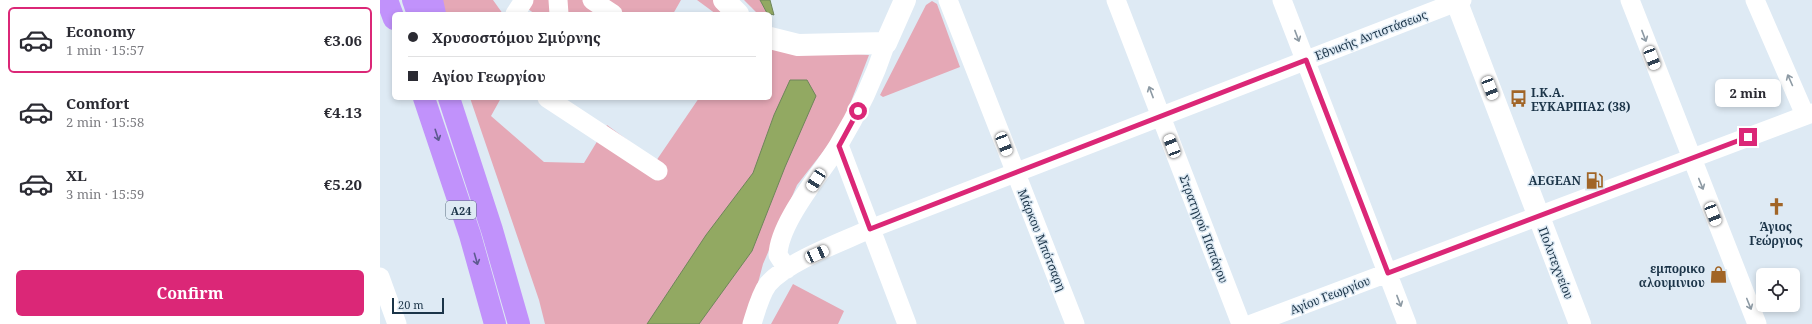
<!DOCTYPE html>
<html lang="en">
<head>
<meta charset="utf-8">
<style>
  body { margin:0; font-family:"Noto Serif",serif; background:#f7f7f7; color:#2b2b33; height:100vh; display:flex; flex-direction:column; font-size:15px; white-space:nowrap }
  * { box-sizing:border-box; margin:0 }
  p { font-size:13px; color:#7c7c81 }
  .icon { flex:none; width:22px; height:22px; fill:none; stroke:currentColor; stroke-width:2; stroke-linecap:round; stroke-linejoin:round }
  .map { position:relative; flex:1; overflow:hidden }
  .details { display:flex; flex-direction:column; background:#fff; width:380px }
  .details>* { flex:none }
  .hud { position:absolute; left:12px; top:12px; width:380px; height:88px; border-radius:6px; box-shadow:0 2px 6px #0003; display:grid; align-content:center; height:88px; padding:0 16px; background:#fff }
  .buttons { position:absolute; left:1376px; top:268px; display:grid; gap:8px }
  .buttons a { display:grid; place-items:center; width:44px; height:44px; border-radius:6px; background:#fff; box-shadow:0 2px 6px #0003; font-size:20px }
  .scale { position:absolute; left:12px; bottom:10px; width:52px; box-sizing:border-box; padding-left:4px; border:2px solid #1b3448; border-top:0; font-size:11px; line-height:14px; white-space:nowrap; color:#1b3448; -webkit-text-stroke:3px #deeaf4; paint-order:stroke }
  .end { position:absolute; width:18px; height:18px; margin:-9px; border:5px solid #db2777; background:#fff; box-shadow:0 0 0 2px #fff }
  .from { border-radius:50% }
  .bubble { position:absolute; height:28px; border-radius:6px; background:#fff; box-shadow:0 2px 6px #0003; font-size:13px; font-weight:700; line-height:28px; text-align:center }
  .car { position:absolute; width:12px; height:24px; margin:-12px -6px; border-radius:5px; box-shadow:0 0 3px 1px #0007; background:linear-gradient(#fff 24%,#345 0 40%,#fff 0 76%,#345 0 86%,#fff 0) }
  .hud b { display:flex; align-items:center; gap:14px; height:38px; font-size:15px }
  .hud b+b { border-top:1px solid #e1e1e2 }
  .hud i { width:10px; height:10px; background:#2b2b33 }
  ul { padding:7px 0 0; list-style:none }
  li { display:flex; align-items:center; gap:12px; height:66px; margin:0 8px 6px; padding:0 8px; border:2px solid transparent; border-radius:6px }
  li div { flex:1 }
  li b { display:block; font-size:15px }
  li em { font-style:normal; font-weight:700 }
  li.current { border-color:#db2777 }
  li>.icon { width:36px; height:36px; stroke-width:1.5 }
  .button { display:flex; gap:8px; margin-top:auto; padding:8px 16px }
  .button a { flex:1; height:46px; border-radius:6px; background:#db2777; color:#fff; font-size:16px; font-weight:700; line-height:46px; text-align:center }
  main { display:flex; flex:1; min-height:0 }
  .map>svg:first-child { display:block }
  .green { fill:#e5a8b6 }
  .water { fill:#92a962; stroke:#6e865a }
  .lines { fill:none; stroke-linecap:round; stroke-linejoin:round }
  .minor { stroke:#fff; stroke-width:19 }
  .tertiary { stroke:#fff; stroke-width:22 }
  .motorway { stroke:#c192fb; stroke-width:22 }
  .oneway { stroke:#8d9aa4 }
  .oneway2 { stroke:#5d5a90 }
  .route { stroke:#db2777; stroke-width:5 }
  .labels { text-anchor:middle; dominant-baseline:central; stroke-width:3; stroke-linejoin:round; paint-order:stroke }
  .shield { fill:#deeaf4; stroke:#566b7c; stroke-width:1 }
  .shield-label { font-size:11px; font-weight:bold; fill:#1b3448 }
  .street-label { font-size:12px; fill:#1b3448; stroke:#deeaf4 }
  .poi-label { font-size:12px; font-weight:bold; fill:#1b3448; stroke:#deeaf4; text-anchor:end }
</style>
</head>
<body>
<main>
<section class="details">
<ul>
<li class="current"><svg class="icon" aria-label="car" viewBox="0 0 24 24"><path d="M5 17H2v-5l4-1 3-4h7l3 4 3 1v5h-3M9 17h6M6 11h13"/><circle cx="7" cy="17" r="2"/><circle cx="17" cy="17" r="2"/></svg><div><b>Economy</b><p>1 min · 15:57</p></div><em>€3.06</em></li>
<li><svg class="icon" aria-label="car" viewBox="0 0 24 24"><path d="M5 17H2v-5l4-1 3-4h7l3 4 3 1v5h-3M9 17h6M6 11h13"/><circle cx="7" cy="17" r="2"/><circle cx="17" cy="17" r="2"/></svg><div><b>Comfort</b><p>2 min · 15:58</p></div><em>€4.13</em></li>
<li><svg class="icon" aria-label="car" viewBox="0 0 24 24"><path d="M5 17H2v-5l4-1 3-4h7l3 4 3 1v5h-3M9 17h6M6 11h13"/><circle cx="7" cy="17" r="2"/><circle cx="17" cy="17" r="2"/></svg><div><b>XL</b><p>3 min · 15:59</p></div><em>€5.20</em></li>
</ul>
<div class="button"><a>Confirm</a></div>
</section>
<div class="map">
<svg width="1432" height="324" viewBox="0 0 1432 324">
  <rect width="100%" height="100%" fill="#deeaf4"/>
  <path class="green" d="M62 0H113L123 14H65Z
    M143 0H301L293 14H155L141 4Z
    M317 0H348L361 14H336Z
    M364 0H380L387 13H377Z
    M552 1 557 4 580 67 503 97 500 95 546 5Z
    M390 38 421 50 489 55 460 130 417 185 383 264 367 324H165L159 300 90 98H121L111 116 164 162 204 163 227 125 276 161 319 98H390Z
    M413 284 464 311 458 324H391Z"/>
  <path class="water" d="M380 0H390L394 15 387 13Z
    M410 80H427L436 96 405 167 372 251 319 324H267L326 235 373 173 394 115Z"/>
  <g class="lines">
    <path class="minor" d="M178 0 179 14
      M212 0 233 14
      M568 0 695 324
      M736 0 861 324
      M902 0 1027 324
      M1250 0 1377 324
      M1375 0 1425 115
      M135 14 144 0
      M167 98 278 171
      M459 145 527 324
      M407 269 398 255C399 222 441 174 458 146 478 113 494 79 506 43
      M0 277 17 324
      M372 324C376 311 380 295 388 284 408 261 462 242 490 229L1082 0
      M872 324 1432 113"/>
    <path class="tertiary" d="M344 0 358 14
      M1076 0 1200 324
      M390 38 418 45 506 43 525 0"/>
    <path class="motorway" d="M7 0 14 19
      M33 0 38 14
      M52 0 55 14
      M44 98 90 235 115 324
      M69 98 112 230 139 324"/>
  </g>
  <defs><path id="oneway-shaft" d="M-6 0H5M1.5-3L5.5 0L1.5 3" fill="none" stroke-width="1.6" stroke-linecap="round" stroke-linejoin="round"/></defs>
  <g class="oneway">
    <use href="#oneway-shaft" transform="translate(917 36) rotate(69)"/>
    <use href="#oneway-shaft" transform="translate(1264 36) rotate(69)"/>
    <use href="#oneway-shaft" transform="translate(1410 80) rotate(-114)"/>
    <use href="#oneway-shaft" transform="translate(771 92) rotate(-111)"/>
    <use href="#oneway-shaft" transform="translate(1321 184) rotate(68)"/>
    <use href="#oneway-shaft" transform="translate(1019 301) rotate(69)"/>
    <use href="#oneway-shaft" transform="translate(1369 304) rotate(68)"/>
  </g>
  <g class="oneway2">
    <use href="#oneway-shaft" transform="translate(57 135) rotate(72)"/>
    <use href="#oneway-shaft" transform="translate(96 259) rotate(74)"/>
  </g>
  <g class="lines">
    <path class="route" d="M478 111 459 146 490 229 926 60 1008 273 1368 137"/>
  </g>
  <defs>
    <symbol id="bus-bare" viewBox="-9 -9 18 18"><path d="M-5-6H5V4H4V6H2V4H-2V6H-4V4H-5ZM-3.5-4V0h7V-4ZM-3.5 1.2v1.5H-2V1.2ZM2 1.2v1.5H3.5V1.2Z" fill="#a16527" stroke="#deeaf4" stroke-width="2.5" paint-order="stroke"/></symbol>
    <symbol id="fuel-bare" viewBox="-9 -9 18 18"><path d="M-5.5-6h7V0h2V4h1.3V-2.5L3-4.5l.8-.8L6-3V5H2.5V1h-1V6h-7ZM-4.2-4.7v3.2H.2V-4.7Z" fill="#a16527" stroke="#deeaf4" stroke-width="2.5" paint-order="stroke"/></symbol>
    <symbol id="church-bare" viewBox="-9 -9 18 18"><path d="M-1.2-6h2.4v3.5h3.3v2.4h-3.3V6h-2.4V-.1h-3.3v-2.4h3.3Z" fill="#a16527" stroke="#deeaf4" stroke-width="2.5" paint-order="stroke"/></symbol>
    <symbol id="shop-bare" viewBox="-9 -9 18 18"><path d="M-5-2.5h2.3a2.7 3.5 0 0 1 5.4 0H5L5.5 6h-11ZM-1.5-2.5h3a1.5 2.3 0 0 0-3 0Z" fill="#a16527" stroke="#deeaf4" stroke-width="2.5" paint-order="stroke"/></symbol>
  </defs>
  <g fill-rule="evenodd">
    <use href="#bus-bare" x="1126" y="86" width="25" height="25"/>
    <use href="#fuel-bare" x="1202" y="168" width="25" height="25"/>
    <use href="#church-bare" x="1384" y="194" width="25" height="25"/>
    <use href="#shop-bare" x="1326" y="262" width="25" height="25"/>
  </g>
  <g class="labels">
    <rect class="shield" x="66" y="201" width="30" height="18" rx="3"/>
    <g class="shield-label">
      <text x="81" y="210">Α24</text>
    </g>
    <g class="street-label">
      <text transform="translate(991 35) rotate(-21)">Εθνικής Αντιστάσεως</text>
      <text transform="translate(824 229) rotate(69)">Στρατηγού Παπάγου</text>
      <text transform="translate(662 240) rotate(68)">Μάρκου Μπότσαρη</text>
      <text transform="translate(1176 263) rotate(69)">Πολυτεχνείου</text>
      <text transform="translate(950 295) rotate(-21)">Αγίου Γεωργίου</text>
    </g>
    <g class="poi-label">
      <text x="1151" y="92" text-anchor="start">Ι.Κ.Α.<tspan x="1151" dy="14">ΕΥΚΑΡΠΙΑΣ (38)</tspan></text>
      <text x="1201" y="180">AEGEAN</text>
      <text x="1396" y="226" text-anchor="middle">Άγιος<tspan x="1396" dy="14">Γεώργιος</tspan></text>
      <text x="1325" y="268">εμπορικο<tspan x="1325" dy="14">αλουμινιου</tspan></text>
    </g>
  </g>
</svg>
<div class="buttons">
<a><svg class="icon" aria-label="locate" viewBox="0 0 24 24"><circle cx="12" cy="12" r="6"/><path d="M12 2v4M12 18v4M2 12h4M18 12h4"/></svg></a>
</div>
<div class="scale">20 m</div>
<i class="end from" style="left:478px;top:111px"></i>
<i class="end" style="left:1368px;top:137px"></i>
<div class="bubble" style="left:1335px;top:79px;width:66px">2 min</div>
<i class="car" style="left:1272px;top:58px;rotate:159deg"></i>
<i class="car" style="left:1110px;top:88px;rotate:159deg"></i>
<i class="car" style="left:624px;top:144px;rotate:159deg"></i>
<i class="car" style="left:792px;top:146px;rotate:339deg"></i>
<i class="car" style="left:436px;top:180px;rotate:213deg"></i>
<i class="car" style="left:1333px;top:214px;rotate:159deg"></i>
<i class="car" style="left:437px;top:254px;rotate:66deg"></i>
<div class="hud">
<b><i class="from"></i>Χρυσοστόμου Σμύρνης</b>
<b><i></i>Αγίου Γεωργίου</b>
</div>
</div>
</main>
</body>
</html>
